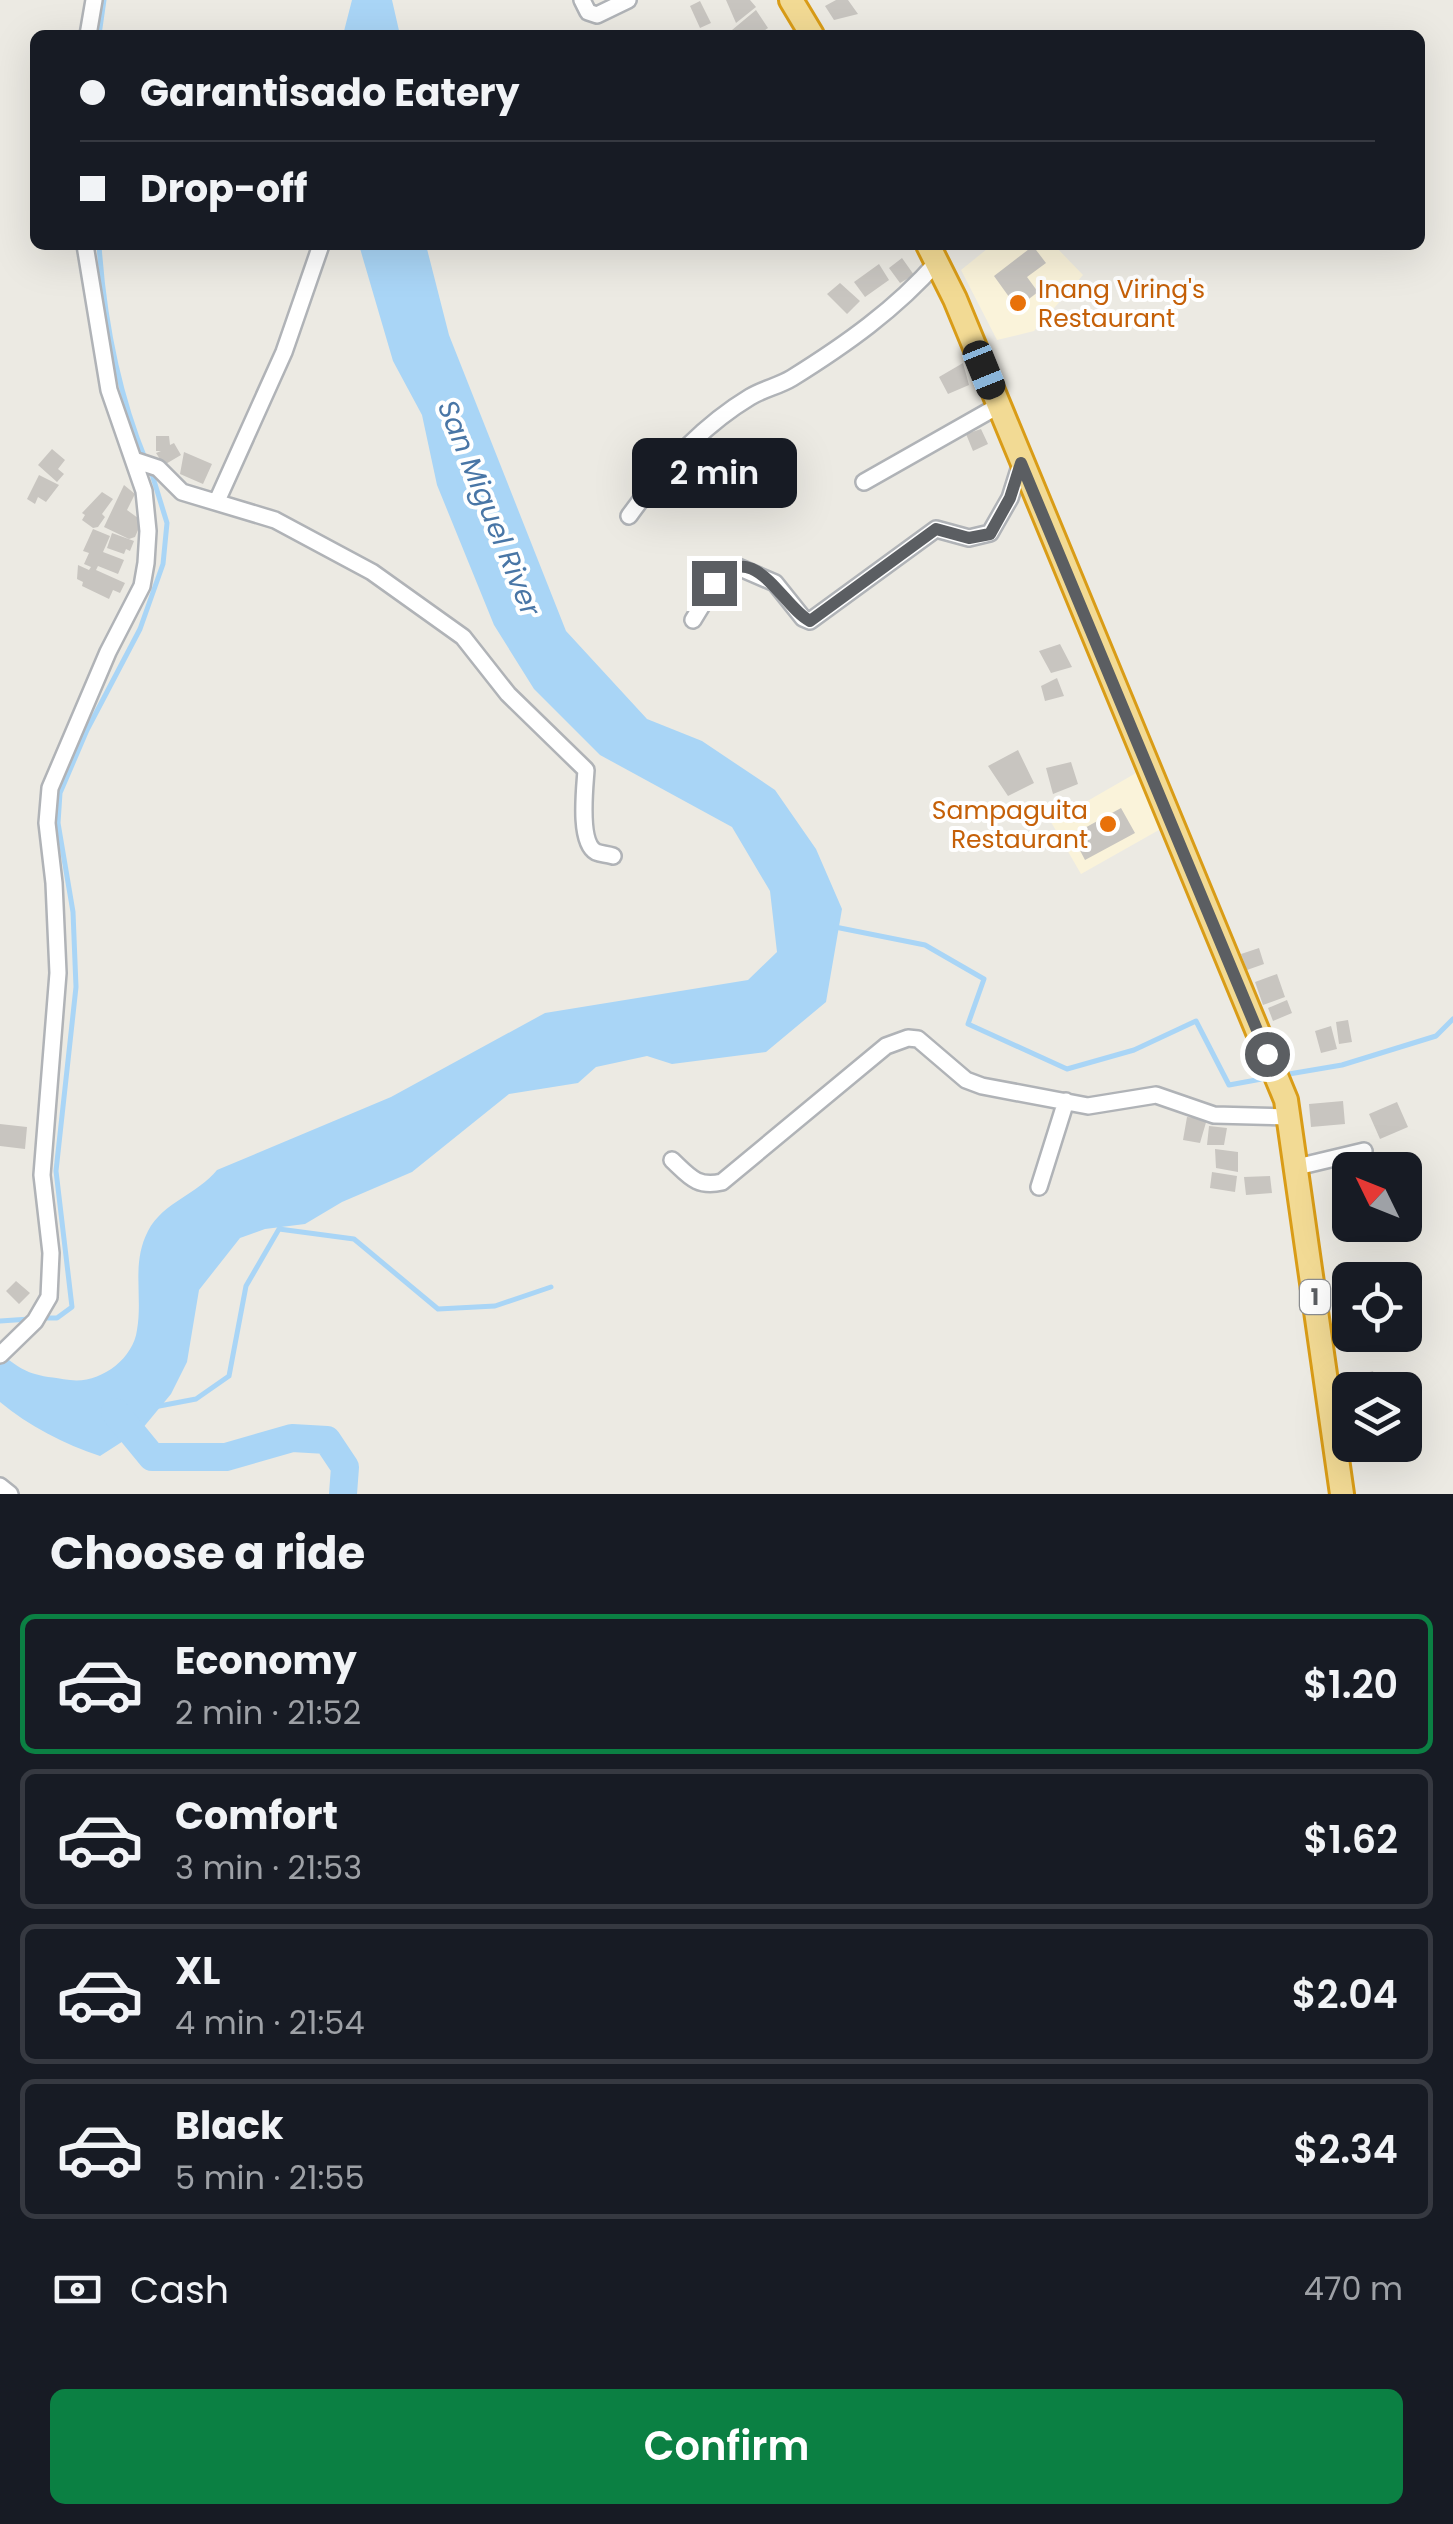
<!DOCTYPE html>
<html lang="en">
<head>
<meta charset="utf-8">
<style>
  body { margin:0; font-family:Poppins,sans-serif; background:#20242c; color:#f1f3f6; height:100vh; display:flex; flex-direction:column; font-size:38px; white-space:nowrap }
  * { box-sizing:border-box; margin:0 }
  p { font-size:32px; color:#9ea1a6 }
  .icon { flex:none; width:55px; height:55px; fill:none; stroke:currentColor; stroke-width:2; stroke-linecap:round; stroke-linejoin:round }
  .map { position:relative; height:1494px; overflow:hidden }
  .sheet { display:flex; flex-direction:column; background:#171b24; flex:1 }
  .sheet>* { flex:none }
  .banner { position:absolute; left:30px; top:30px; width:1395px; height:220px; border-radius:15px; box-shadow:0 10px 40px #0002; display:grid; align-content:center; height:220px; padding:0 50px; background:#171b24 }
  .needle { width:65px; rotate:313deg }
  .buttons { position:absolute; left:1332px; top:1152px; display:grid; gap:20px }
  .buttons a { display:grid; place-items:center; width:90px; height:90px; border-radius:15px; background:#171b24; box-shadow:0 10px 40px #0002; font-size:50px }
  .end { position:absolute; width:45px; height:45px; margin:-22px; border:12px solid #5b5e62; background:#fff; box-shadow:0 0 0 5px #fff }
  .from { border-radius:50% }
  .bubble { position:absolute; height:70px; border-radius:15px; background:#171b24; box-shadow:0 10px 40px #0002; font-size:32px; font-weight:600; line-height:70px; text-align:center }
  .car { position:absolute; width:30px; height:60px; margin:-30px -15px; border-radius:12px; box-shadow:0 0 8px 2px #0007; background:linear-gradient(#222 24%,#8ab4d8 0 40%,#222 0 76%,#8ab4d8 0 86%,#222 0) }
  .banner b { display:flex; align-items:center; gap:35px; height:95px; font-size:38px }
  .banner b+b { border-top:2px solid #363941 }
  .banner i { width:25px; height:25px; background:#f1f3f6 }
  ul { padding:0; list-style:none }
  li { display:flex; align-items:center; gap:30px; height:140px; margin:0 20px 15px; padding:0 30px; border:5px solid #363941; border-radius:15px }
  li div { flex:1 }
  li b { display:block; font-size:38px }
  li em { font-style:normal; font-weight:600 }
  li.on { border-color:#0b8043 }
  li>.icon { width:90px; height:90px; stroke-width:1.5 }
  h2 { padding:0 50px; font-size:45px; line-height:120px }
  .pay { display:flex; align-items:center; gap:25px; height:110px; padding:0 50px; font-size:38px }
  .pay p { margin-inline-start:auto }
  .cta { display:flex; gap:20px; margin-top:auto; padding:20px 50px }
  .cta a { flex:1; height:115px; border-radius:15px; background:#0b8043; color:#fff; font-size:40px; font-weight:600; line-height:115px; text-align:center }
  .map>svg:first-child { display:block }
  .commercial { fill:#faf3da }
  .water { fill:#a9d5f6 }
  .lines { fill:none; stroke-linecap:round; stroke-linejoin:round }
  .stream { stroke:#a9d5f6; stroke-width:5 }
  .river { stroke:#a9d5f6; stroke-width:28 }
  .building { fill:#c8c5c0 }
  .minor-casing { stroke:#b0b3b7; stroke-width:20 }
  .highway-casing { stroke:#d99c17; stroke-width:28 }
  .minor { stroke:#fff; stroke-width:15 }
  .highway { stroke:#f2da94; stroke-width:22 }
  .route { stroke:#5b5e62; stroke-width:12 }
  .food-dot { fill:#e8710a; stroke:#fff; stroke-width:4 }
  .labels { text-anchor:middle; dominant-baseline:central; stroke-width:8; stroke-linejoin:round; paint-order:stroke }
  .shield { fill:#fff; stroke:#8c8e91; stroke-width:2.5 }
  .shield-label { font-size:22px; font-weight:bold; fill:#5b5e62 }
  .food-label { font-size:25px; fill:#c56008; stroke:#fff; text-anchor:start }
  .water-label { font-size:28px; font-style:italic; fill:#4976a6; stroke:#fff }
</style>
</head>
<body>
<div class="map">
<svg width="1453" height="1494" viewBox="0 0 1453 1494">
  <rect width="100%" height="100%" fill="#eceae3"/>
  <path class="commercial" d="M992 245H1054L1083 275 1034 331 997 340 961 270Z
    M1136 773 1166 826 1081 874 1051 822Z"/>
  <path class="water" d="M352 0H392L400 35H343Z
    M359 245H426L449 335 566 631 647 719 702 741 775 790 816 849 842 909 826 1002 766 1052 672 1064 647 1056 596 1067 578 1083 509 1094 412 1172 342 1202 305 1224 265 1229 240 1238 199 1290 187 1362 171 1394 142 1429 100 1456C64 1444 29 1426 0 1402V1353C28 1376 35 1375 70 1380 99 1384 133 1360 137 1330 143 1295 131 1264 148 1231 163 1202 198 1194 217 1170L391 1097 545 1013 748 980 777 952 770 891 732 827 600 755 534 689 494 625 437 485 422 415 393 361Z"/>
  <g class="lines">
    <path class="stream" d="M99 35 104 0
      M99 245C104 318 118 393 146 461
      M835 927 925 945 984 979 968 1024 1067 1069 1134 1050 1196 1021 1229 1085 1267 1078
      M1283 1075 1342 1065 1436 1036 1453 1019
      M41 1318H57L72 1307 56 1171 76 987 73 912 58 823 60 793 87 730 140 629 163 564 167 523 151 471
      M0 1321 30 1319
      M154 1407 196 1399 229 1376 246 1286 279 1229 354 1239 438 1309 495 1306 551 1287"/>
    <path class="river" d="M115 1412 152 1457H226L292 1438 327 1440 345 1467 343 1494"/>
  </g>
  <path class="building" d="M726 0H750L756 7 736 23Z
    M836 0H848L858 14 834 20 825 6Z
    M700 1 711 23 700 28 690 6Z
    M756 10 768 28 758 35H735L732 30Z
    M1033 246 1046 263 1027 277 1038 292 1017 308 994 276Z
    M902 258 914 275 900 283 889 268Z
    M879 264 889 280 865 297 854 282Z
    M840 283 860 301 847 314 827 294Z
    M963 363 969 385 948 394 939 377Z
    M981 429 988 444 973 451 966 434Z
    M156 436H169L170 445 174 443 181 455 164 465 156 453 161 451H156Z
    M52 449 65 460 58 469 64 474 57 482 38 465Z
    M184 452 212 464 203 484 180 474Z
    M39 475 59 485 46 502 38 497 35 504 27 499Z
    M124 485 135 494 127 510 142 521 135 537 129 539 104 527Z
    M102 492 113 499 102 514 105 517 98 527 93 528 82 520 85 515 82 513Z
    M93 529 110 536 103 552 124 560 118 574 98 566 96 570 125 583 120 593 113 590 109 599 82 586 83 582 77 579 78 565 89 570 91 567 84 564 89 553 83 551Z
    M112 533 134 541 130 551 126 549 124 554 107 548Z
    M1060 644 1072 667 1051 673 1039 651Z
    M1057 678 1064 696 1045 701 1041 686Z
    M1018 750 1034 783 1008 796 988 766Z
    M1071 762 1078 784 1053 794 1046 768Z
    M1121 808 1135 833 1085 860 1072 835Z
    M1259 948 1264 964 1247 970 1241 954Z
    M1277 974 1285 997 1263 1005 1255 982Z
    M1287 1000 1292 1013 1273 1021 1268 1008Z
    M1348 1020 1352 1042 1339 1044 1336 1022Z
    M1331 1026 1337 1049 1321 1053 1315 1031Z
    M1343 1101 1345 1124 1311 1127 1309 1104Z
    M1397 1102 1408 1127 1380 1139 1369 1114Z
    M1187 1117 1207 1119 1200 1143 1183 1140Z
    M0 1124 27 1127 25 1149 0 1146Z
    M1209 1126 1227 1128 1224 1145H1207Z
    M1215 1149 1238 1152V1172L1216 1168Z
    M1350 1170V1194L1338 1196 1334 1172Z
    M1212 1172 1237 1176 1235 1192 1210 1188Z
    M1270 1176 1272 1193 1246 1195 1244 1177Z
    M1350 1197V1219L1339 1220 1336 1199Z
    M1368 1274 1369 1280H1350V1313L1336 1315 1334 1279Z
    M16 1281 30 1293 19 1304 6 1291Z
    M1373 1371 1378 1390H1350V1407L1346 1409 1338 1381Z"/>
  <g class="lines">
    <defs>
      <path id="minor" d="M582 0 588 12 597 15 628 0
        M88 35 94 0
        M134 460 158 468 182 492 275 520 372 572 463 637 508 694 586 770C585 787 578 842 596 852 601 854 607 854 613 856
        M864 482 998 406
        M217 501 284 352 321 245
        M629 516C661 471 702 426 750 397 763 389 779 386 792 378 845 345 896 309 937 262
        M693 620 721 574 738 567 775 583 803 618 810 621 936 529 969 538 990 533 1010 498 1021 463
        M672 1160C689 1176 697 1188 722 1182L886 1046 908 1038 918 1039 966 1080 982 1086 1088 1106 1156 1095 1214 1115 1289 1117
        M1297 1167 1364 1151
        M1039 1187 1066 1101
        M0 1355 35 1321 49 1297 51 1253 42 1175 58 973 54 883 47 823 50 788 108 652 142 586 146 563 148 531 144 491 109 390 85 245
        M0 1486 10 1494"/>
      <path id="highway" d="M791 0 812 35
        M928 245 955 299 1286 1100 1342 1494"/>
    </defs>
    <use href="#minor" class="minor-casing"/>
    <use href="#highway" class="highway-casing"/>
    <use href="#minor" class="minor"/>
    <use href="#highway" class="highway"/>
  </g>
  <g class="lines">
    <path class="route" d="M714 583C753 534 783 608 810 621L936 529 969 538 990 534 1010 498 1021 463 1267 1054"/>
  </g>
  <g class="food-dot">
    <circle cx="1018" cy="303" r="10"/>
    <circle cx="1108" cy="824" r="10"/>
  </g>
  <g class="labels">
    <rect class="shield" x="1300" y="1280" width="30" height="34" rx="8"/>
    <g class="shield-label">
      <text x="1315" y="1297">1</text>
    </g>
    <g class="food-label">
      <text x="1038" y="289">Inang Viring's<tspan x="1038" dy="29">Restaurant</tspan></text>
      <text x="1088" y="810" text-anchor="end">Sampaguita<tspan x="1088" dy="29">Restaurant</tspan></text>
    </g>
    <g class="water-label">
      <text transform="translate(489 508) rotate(68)">San Miguel River</text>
    </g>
  </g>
</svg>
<div class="buttons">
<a><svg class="needle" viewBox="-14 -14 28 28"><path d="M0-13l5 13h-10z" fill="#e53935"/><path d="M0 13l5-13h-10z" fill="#9ea1a6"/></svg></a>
<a><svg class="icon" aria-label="locate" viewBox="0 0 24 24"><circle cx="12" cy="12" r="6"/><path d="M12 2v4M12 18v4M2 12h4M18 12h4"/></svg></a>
<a><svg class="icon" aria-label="layers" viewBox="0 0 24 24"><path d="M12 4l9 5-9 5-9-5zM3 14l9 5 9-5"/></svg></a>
</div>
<i class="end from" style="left:1267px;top:1054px"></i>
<i class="end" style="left:714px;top:583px"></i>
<div class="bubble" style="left:632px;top:438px;width:165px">2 min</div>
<i class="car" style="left:984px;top:370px;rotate:158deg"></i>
<div class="banner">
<b><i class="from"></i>Garantisado Eatery</b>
<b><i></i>Drop-off</b>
</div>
</div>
<section class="sheet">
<h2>Choose a ride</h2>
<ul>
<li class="on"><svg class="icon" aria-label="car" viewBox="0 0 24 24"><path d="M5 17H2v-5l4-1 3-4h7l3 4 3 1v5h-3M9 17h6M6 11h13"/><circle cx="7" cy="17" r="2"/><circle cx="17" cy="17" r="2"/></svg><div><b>Economy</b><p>2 min · 21:52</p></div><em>$1.20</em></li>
<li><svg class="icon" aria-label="car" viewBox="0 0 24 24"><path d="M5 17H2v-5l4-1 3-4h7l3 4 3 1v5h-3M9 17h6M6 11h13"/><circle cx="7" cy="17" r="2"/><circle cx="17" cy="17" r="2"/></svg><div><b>Comfort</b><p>3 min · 21:53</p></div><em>$1.62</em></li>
<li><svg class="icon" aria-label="car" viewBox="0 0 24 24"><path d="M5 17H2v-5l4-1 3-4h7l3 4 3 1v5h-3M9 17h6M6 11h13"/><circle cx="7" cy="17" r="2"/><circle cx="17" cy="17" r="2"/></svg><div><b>XL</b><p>4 min · 21:54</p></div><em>$2.04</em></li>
<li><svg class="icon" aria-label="car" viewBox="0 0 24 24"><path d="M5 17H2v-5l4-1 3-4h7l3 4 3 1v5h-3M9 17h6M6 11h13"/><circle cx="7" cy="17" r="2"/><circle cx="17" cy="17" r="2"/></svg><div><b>Black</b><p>5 min · 21:55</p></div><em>$2.34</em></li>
</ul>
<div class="pay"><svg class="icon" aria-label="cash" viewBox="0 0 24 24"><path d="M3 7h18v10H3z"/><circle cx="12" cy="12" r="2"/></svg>Cash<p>470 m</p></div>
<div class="cta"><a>Confirm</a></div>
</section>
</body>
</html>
